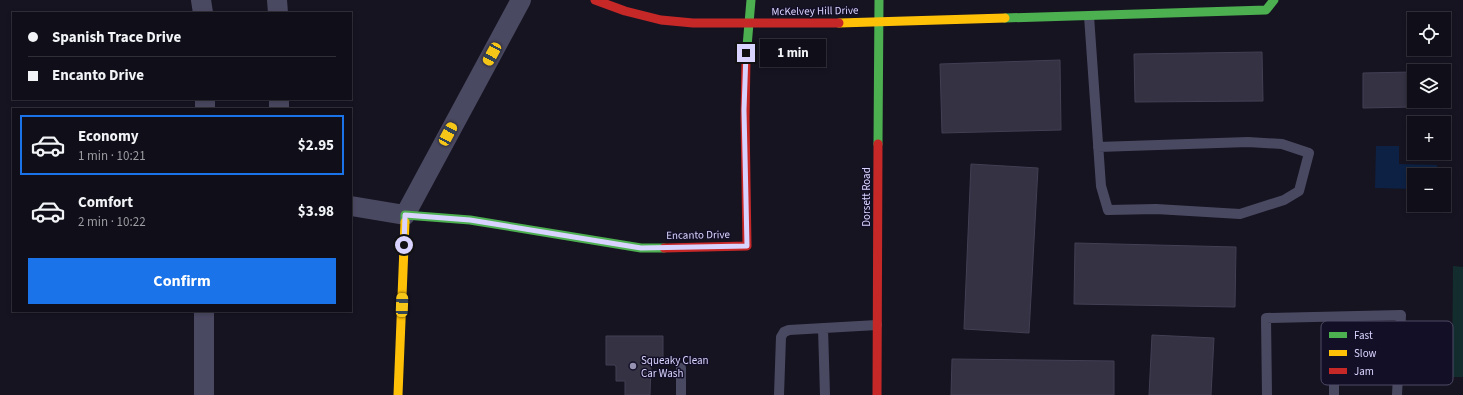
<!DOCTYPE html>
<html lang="en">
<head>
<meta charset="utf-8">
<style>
  body { margin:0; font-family:"Source Sans 3",sans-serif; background:#1e1d26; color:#f1f3f6; height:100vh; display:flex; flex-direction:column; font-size:15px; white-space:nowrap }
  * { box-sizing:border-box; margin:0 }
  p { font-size:13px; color:#9c9ca2 }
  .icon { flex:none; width:22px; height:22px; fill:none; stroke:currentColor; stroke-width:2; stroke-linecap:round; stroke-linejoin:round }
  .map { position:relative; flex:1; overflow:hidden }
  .side { position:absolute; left:12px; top:108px; width:340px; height:204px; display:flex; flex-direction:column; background:#100f19; border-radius:0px; box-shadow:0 2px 6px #0003,0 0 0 1px #302f38 }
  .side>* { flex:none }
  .guide { position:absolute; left:12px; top:12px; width:340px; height:88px; border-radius:0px; box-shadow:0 2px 6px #0003,0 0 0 1px #302f38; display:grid; align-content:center; height:88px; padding:0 16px; background:#100f19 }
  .tools { position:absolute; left:1407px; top:12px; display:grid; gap:8px }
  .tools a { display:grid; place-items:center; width:44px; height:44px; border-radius:0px; background:#100f19; box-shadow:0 2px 6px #0003,0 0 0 1px #302f38; font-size:20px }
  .end { position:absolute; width:18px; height:18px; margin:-9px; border:5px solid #d9d4ff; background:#111; box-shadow:0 0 0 2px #111 }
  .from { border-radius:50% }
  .bubble { position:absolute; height:28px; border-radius:0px; background:#100f19; box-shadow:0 2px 6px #0003,0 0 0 1px #302f38; font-size:13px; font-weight:700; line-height:28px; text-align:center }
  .car { position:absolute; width:12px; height:24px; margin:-12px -6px; border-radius:5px; box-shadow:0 0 3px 1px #0007; background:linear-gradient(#f5c518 24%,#345 0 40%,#f5c518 0 76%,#345 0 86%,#f5c518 0) }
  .guide b { display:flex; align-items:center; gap:14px; height:38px; font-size:15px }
  .guide b+b { border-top:1px solid #302f38 }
  .guide i { width:10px; height:10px; background:#f1f3f6 }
  ul { padding:7px 0 0; list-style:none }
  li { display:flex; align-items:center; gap:12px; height:60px; margin:0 8px 6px; padding:0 8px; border:2px solid transparent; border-radius:0px }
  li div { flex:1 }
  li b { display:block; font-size:15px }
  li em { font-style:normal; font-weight:700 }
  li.on { border-color:#1a73e8 }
  li>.icon { width:36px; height:36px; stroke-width:1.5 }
  .button { display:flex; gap:8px; margin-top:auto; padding:8px 16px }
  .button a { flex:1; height:46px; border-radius:0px; background:#1a73e8; color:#fff; font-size:16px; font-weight:700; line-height:46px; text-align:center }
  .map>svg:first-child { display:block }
  .green { fill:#132c2d }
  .water { fill:#0d2144 }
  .building { fill:#343243; stroke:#433f54 }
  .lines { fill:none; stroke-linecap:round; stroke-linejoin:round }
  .lane { stroke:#4a4962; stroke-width:10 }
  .street { stroke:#4a4962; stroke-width:20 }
  .fast { stroke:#4caf50; stroke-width:9 }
  .slow { stroke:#ffc107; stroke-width:9 }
  .jam { stroke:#c62828; stroke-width:9 }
  .route { stroke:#d9d4ff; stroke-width:5 }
  .poi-dot { fill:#9591b1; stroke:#130f26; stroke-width:1.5 }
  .labels { text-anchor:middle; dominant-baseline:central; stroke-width:3; stroke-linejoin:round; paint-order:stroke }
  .street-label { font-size:11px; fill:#d9d4ff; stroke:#130f26 }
  .poi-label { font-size:11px; fill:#d9d4ff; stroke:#130f26; text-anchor:start }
  .key { fill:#130f26; stroke:#4e4a67; stroke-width:1 }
  .key-label { font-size:11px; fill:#d9d4ff }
</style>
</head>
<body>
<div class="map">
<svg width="1463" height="395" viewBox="0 0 1463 395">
  <rect width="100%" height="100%" fill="#161421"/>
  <path class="green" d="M1453 266 1463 267V377H1452Z"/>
  <path class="water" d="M1376 146H1399V164L1437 165V175H1414V189L1375 188Z"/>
  <path class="building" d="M1262 52 1263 101 1135 102 1134 54Z
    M1060 60 1061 130 942 133 940 64Z
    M1412 72 1413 107 1363 108V73Z
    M971 164 1038 168 1029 333 964 329Z
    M1075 243 1236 247 1235 307 1074 304Z
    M1152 335 1214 338 1211 395H1149Z
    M606 336H663V363H651L650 395H625V381H616V367L615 365H606Z
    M952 359 1114 361V395H951Z"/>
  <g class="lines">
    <path class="lane" d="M1089 16 1101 186 1108 210 1156 209 1240 214 1284 200 1299 191 1309 153 1282 144 1248 142 1098 147
      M1334 317V395
      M823 328 825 395
      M681 368V395
      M779 395 781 337 784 332 789 330 877 325
      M1267 395 1266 318 1401 315 1397 395"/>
    <path class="street" d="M201 0 203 13
      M277 0 278 13
      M279 99V109
      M205 109V99
      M351 206 405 215 521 0
      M204 395V311"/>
    <path class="fast" d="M1005 18 1266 10 1274 0
      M746 58 751 0
      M878 144 879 0
      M405 222V215L470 220 641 248H664"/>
    <path class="slow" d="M839 23 1005 18
      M398 395 405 222"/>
    <path class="jam" d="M595 0 625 11 661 20 693 23H839
      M664 248 747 246 745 118 746 58
      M877 395 878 144"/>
  </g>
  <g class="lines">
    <path class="route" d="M404 245 405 215 470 220 641 248 747 246 744 110 746 53"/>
  </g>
  <circle class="poi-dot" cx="633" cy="366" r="4"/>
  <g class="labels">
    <g class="street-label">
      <text transform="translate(815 11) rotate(-1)">McKelvey Hill Drive</text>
      <text transform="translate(866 197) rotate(-90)">Dorsett Road</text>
      <text transform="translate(698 235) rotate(-1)">Encanto Drive</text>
    </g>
    <g class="poi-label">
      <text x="641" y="360">Squeaky Clean<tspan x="641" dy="13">Car Wash</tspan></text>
    </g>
  </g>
  <rect x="1321" y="321" width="132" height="64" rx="6" class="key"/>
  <rect x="1329" y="332" width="18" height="6" fill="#4caf50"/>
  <rect x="1329" y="350" width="18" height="6" fill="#ffc107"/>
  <rect x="1329" y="368" width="18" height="6" fill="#c62828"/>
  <g class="key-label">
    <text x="1354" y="339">Fast</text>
    <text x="1354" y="357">Slow</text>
    <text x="1354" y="375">Jam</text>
  </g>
</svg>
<div class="tools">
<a><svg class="icon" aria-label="locate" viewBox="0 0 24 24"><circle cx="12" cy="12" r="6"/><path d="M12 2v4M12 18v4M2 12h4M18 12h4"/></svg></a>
<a><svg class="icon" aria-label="layers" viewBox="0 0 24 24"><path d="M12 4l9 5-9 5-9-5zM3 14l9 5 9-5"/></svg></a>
<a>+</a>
<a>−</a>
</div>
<i class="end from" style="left:404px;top:245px"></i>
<i class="end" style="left:746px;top:53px"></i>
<div class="bubble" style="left:760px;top:39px;width:66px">1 min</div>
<i class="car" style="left:492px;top:54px;rotate:209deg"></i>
<i class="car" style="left:448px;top:134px;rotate:28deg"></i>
<i class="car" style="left:402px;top:305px;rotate:2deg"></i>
<div class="guide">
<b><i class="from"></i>Spanish Trace Drive</b>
<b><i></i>Encanto Drive</b>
</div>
<section class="side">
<ul>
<li class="on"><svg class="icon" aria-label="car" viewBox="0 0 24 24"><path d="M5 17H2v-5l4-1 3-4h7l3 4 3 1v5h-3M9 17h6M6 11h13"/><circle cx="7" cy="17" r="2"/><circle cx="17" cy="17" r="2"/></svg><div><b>Economy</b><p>1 min · 10:21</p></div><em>$2.95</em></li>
<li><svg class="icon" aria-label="car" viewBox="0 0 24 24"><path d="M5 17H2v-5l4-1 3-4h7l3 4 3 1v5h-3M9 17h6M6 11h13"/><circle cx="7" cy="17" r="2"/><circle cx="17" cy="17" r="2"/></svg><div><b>Comfort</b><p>2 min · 10:22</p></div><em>$3.98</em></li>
</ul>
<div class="button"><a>Confirm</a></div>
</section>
</div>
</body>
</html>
